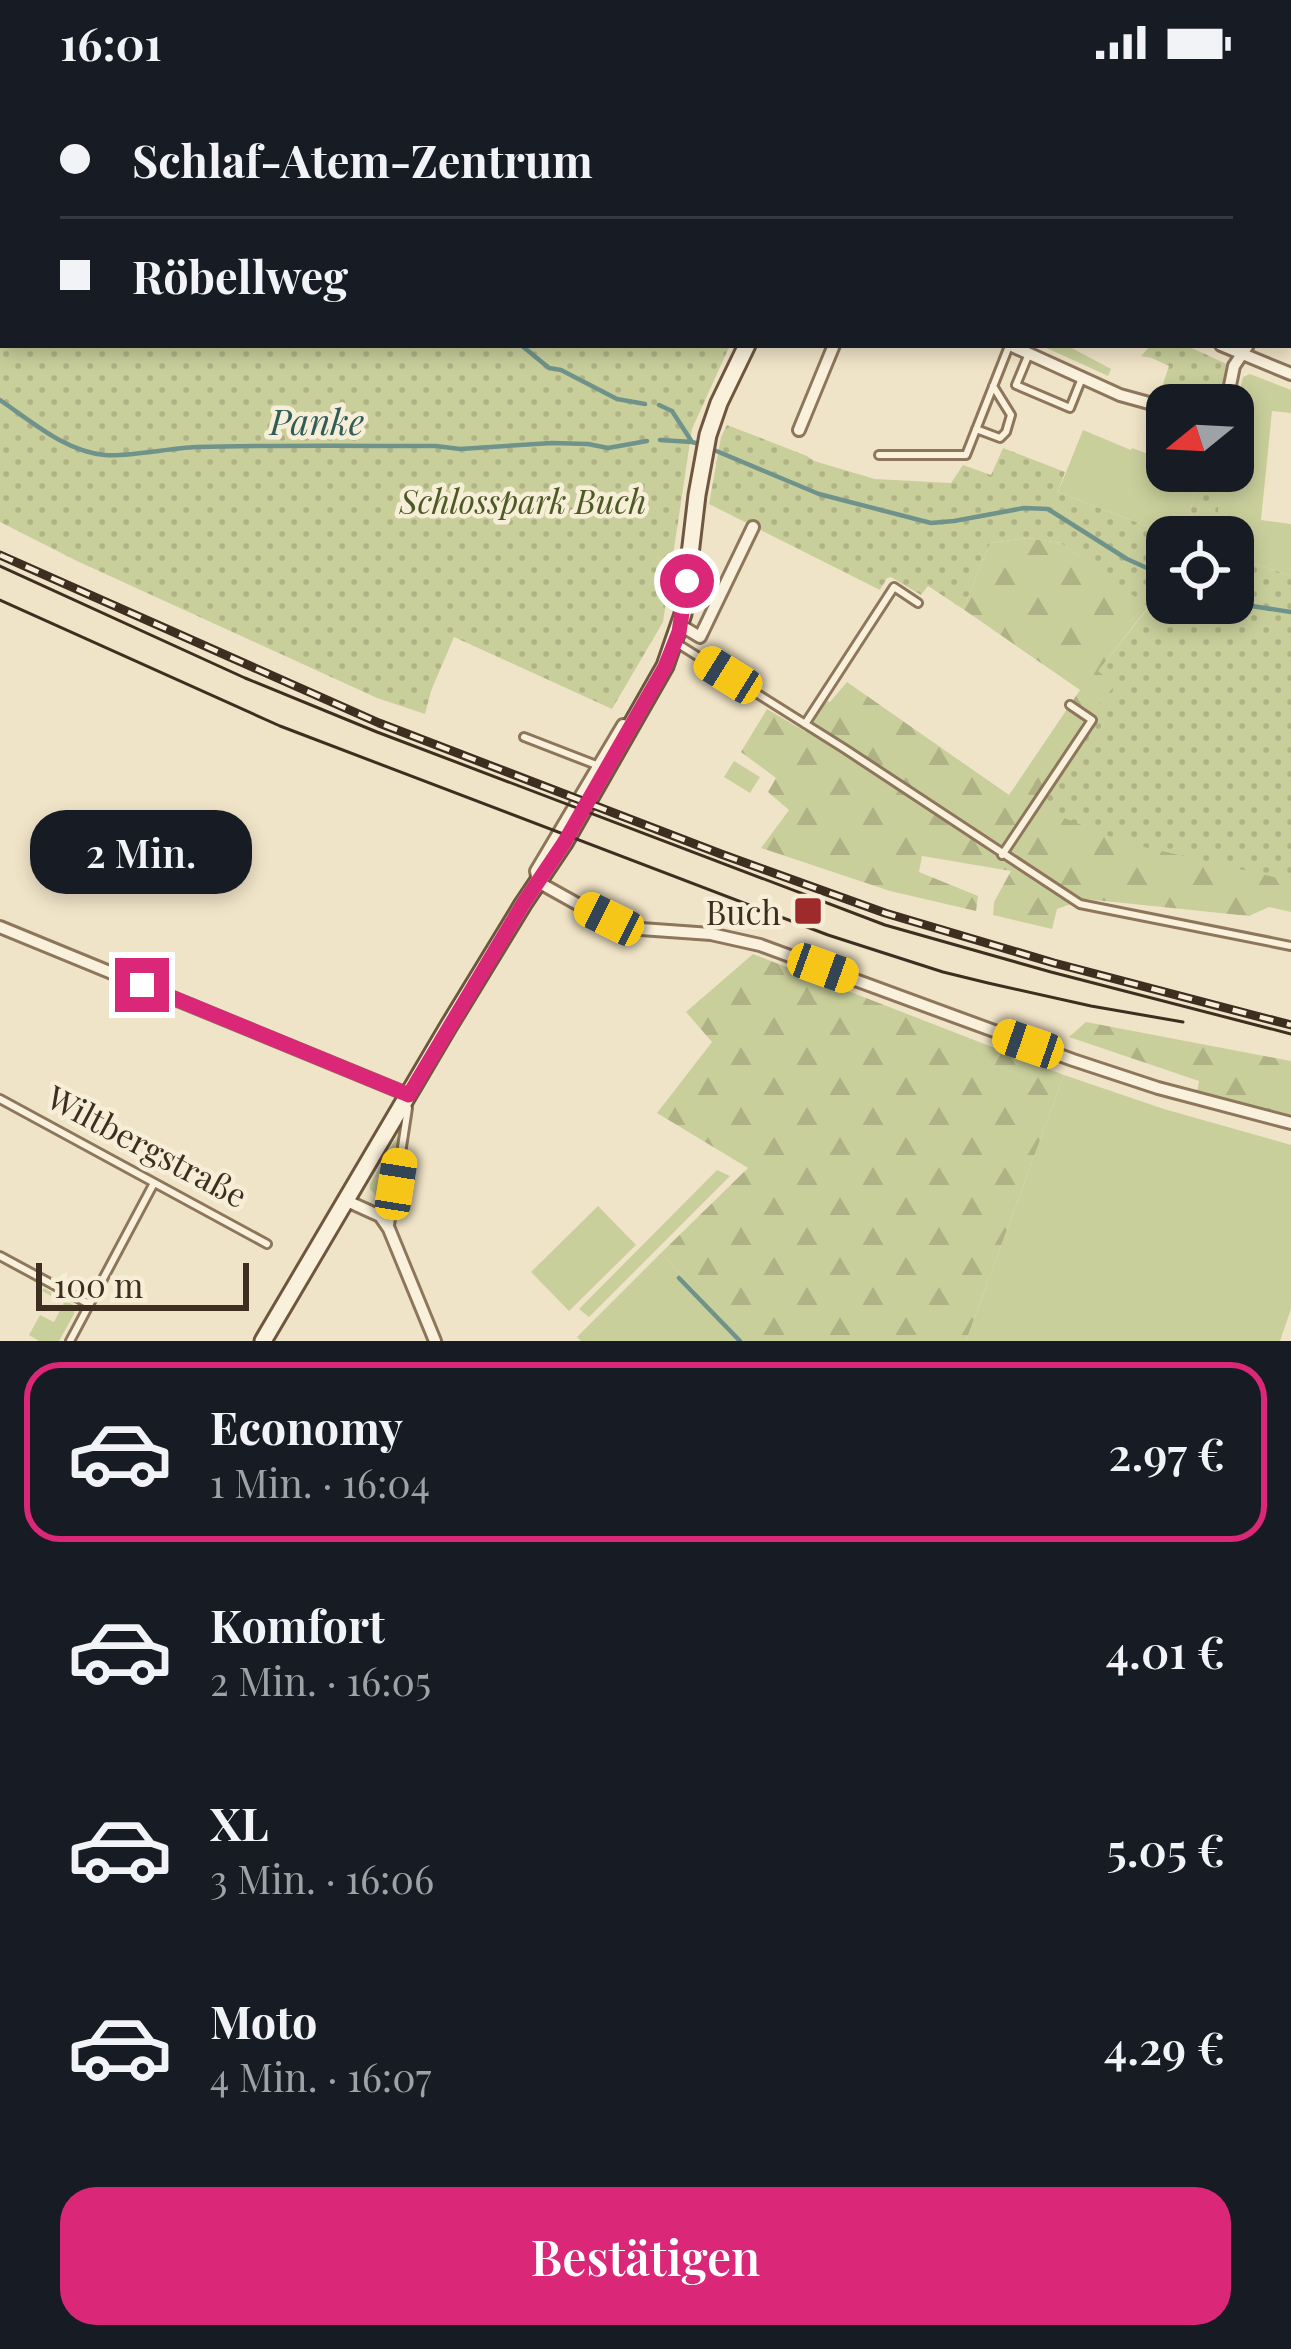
<!DOCTYPE html>
<html lang="de">
<head>
<meta charset="utf-8">
<style>
  body { margin:0; font-family:"Playfair Display",serif; background:#20242c; color:#f1f3f6; height:100vh; display:flex; flex-direction:column; font-size:45px; white-space:nowrap }
  * { box-sizing:border-box; margin:0 }
  p { font-size:39px; color:#9ea1a6 }
  .icon { flex:none; width:66px; height:66px; fill:none; stroke:currentColor; stroke-width:2; stroke-linecap:round; stroke-linejoin:round }
  .map { position:relative; height:1257px; overflow:hidden }
  .details { display:flex; flex-direction:column; background:#171b24; flex:1 }
  .details>* { flex:none }
  .guide { position:absolute; left:0px; top:0px; width:1293px; height:264px; box-shadow:0 6px 18px #0003; display:grid; align-content:center; height:264px; padding:0 60px; background:#171b24 }
  .needle { width:78px; rotate:252deg }
  .tools { position:absolute; left:1146px; top:300px; display:grid; gap:24px }
  .tools a { display:grid; place-items:center; width:108px; height:108px; border-radius:24px; background:#171b24; box-shadow:0 6px 18px #0003; font-size:60px }
  .scale { position:absolute; left:36px; bottom:30px; width:213px; box-sizing:border-box; padding-left:12px; border:6px solid #3d2e20; border-top:0; font-size:33px; line-height:42px; white-space:nowrap; color:#3d2e20; -webkit-text-stroke:9px #f7eed8; paint-order:stroke }
  .end { position:absolute; width:54px; height:54px; margin:-27px; border:15px solid #db2777; background:#fff; box-shadow:0 0 0 6px #fff }
  .from { border-radius:50% }
  .bubble { position:absolute; height:84px; border-radius:36px; background:#171b24; box-shadow:0 6px 18px #0003; font-size:39px; font-weight:600; line-height:84px; text-align:center }
  .car { position:absolute; width:36px; height:72px; margin:-36px -18px; border-radius:15px; box-shadow:0 0 9px 3px #0007; background:linear-gradient(#f5c518 24%,#345 0 40%,#f5c518 0 76%,#345 0 86%,#f5c518 0) }
  .guide b { display:flex; align-items:center; gap:42px; height:114px; font-size:45px }
  .guide b+b { border-top:3px solid #363941 }
  .guide i { width:30px; height:30px; background:#f1f3f6 }
  ul { padding:21px 0 0; list-style:none }
  li { display:flex; align-items:center; gap:36px; height:180px; margin:0 24px 18px; padding:0 36px; border:6px solid transparent; border-radius:36px }
  li div { flex:1 }
  li b { display:block; font-size:45px }
  li em { font-style:normal; font-weight:600 }
  li.selected { border-color:#db2777 }
  li>.icon { width:108px; height:108px; stroke-width:1.5 }
  .cta { display:flex; gap:24px; margin-top:auto; padding:24px 60px }
  .cta a { flex:1; height:138px; border-radius:36px; background:#db2777; color:#fff; font-size:48px; font-weight:600; line-height:138px; text-align:center }
  .status { display:flex; justify-content:space-between; align-items:center; height:84px; padding:0 60px; background:#171b24; direction:ltr }
  .status svg { height:33px; fill:currentColor }
  .map>svg:first-child { display:block }
  .grass { fill:#c9cf9b }
  .forest { fill:url(#forest-firs) }
  .park { fill:url(#park-dots) }
  .lines { fill:none; stroke-linecap:round; stroke-linejoin:round }
  .stream { stroke:#6f938a; stroke-width:4.5 }
  .lane-casing { stroke:#8d765c; stroke-width:12 }
  .street-casing { stroke:#8d765c; stroke-width:16 }
  .secondary-casing { stroke:#6f573f; stroke-width:21 }
  .lane { stroke:#faf1dc; stroke-width:6 }
  .street { stroke:#faf1dc; stroke-width:10 }
  .secondary { stroke:#faf1dc; stroke-width:15 }
  .tram { stroke:#3d2e20; stroke-width:3 }
  .rail-casing { stroke:#3d2e20; stroke-width:9 }
  .rail { stroke:#f7eed8; stroke-width:4.5; stroke-dasharray:14; stroke-linecap:butt }
  .route { stroke:#db2777; stroke-width:15 }
  .poi-dot { fill:#9e2a2b; stroke:#f7eed8; stroke-width:4.5 }
  .labels { text-anchor:middle; dominant-baseline:central; stroke-width:9; stroke-linejoin:round; paint-order:stroke }
  .park-label { font-size:33px; font-style:italic; fill:#4d5a26; stroke:#f7eed8 }
  .poi-label { font-size:33px; fill:#3d2e20; stroke:#f7eed8; text-anchor:end }
  .street-label { font-size:33px; fill:#3d2e20; stroke:#f7eed8 }
  .water-label { font-size:36px; font-style:italic; fill:#2f5d5a; stroke:#f7eed8 }
</style>
</head>
<body>
<div class="status"><b>16:01</b><svg viewBox="0 0 49 12"><path d="M0 12V9h3v3zM5 12V6h3v6zM10 12V3h3v9zM15 12V0h3v12zM26 1h20v11H26zM47 4h2v5h-2z"/></svg></div>
<div class="map">
<svg width="1291" height="1257" viewBox="0 0 1291 1257">
  <defs>
    <pattern id="forest-firs" width="22" height="20" patternUnits="userSpaceOnUse" patternTransform="scale(3)"><rect width="22" height="20" fill="#c9cf9b"/><path d="M5 1l3.5 6h-7zM16 11l3.5 6h-7z" fill="#aeb285"/></pattern>
    <pattern id="park-dots" width="8" height="8" patternUnits="userSpaceOnUse" patternTransform="scale(3)"><rect width="8" height="8" fill="#c9cf9b"/><path d="M2 2h.1M6 6h.1" fill="none" stroke="#aeb285" stroke-width="1.8" stroke-linecap="round"/></pattern>
  </defs>
  <rect width="100%" height="100%" fill="#f0e4c8"/>
  <path class="grass" d="M1040 261H1066L1111 285 1108 292Z
    M1250 290 1291 306V329L1272 327 1261 436 1291 440V492L1233 472V453H1215L1222 387H1233V334L1243 293Z
    M1083 346 1131 366 1132 364 1167 377V387H1198L1186 453H1175L1058 408Z
    M734 677 760 693 750 709 724 693Z
    M1064 991 1164 1025 1291 1061V1225L1280 1257H966Z
    M399 1049 389 1106 385 1109 376 1111 370 1105V1100Z
    M717 1086 730 1092 589 1233 579 1225Z
    M598 1122 636 1161 569 1227 531 1188Z
    M661 1169 740 1257H581L577 1253Z
    M44 1204 75 1222 74 1230 59 1257H39L29 1251 40 1231 54 1238 64 1219 42 1207Z"/>
  <path class="forest" d="M1028 454 1061 459 1149 522 1099 586 1116 601 1081 643 1291 796V828L1269 823 1249 832 1085 815 1057 825 1052 845 993 831 994 818 1011 787 922 772 919 788 978 812 976 827 890 807 761 764 789 726 768 708 776 694 741 668 767 625 806 648 826 617 830 618 847 598 1009 711 1080 606 963 525 990 459Z
    M753 870 1064 991 966 1257H740L661 1169 748 1084 657 1029 712 958 686 928Z
    M1086 938 1291 977V1033L1197 1008 1199 997 1069 953Z"/>
  <path class="park" d="M0 0H658L659 3H3V261H730L692 345 663 538 612 625 454 553 431 607 425 630 377 614 77 477 0 438Z
    M1151 261H1185L1229 281 1221 312 1209 319 1158 315 1169 282 1152 274 1141 272Z
    M727 341 807 372 814 377 875 395 951 399 963 381 991 391 1003 364 1065 388 1058 408 1175 453H1167V519H1233V472L1291 492V797L1127 759 1039 724 1081 643 1115 601 1098 587 1149 523 1061 459 1028 454 990 459 963 525 928 502 921 511 891 493 887 494 880 506 709 420 721 353Z
    M1198 387 1202 390 1213 387 1222 391 1215 453H1186Z"/>
  <g class="lines">
    <path class="stream" d="M521 261 549 284 561 286 617 315 645 320
      M0 316C31 337 66 368 105 371 130 373 169 364 196 363 276 361 356 362 436 362L460 365 552 359 588 360 608 364 647 357
      M659 321 672 327 692 358
      M660 356 692 358 699 360
      M714 366 819 410 931 439 954 437 1024 424 1048 425 1127 475 1167 493
      M1232 519 1291 528
      M679 1194 740 1257"/>
    <defs>
      <path id="lane" d="M1290 119H1291
        M1028 272 1016 301 1070 324 1082 294
        M976 345 1000 354 1006 348 1011 331 993 302
        M879 371H966L1009 262
        M675 558 845 665 1080 820 1291 862
        M805 640 894 503 918 519
        M524 653 599 682
        M1002 771 1092 636 1070 621
        M0 1015 267 1160
        M390 1141 408 1024
        M0 1172 89 1220
        M70 1257 154 1099"/>
      <path id="street" d="M1067 3 1069 0
        M1290 80 1291 76
        M1010 261 1120 311 1167 324
        M1221 261 1291 290
        M1226 321 1234 282 1248 261
        M799 346 834 261
        M680 541 700 553 753 443
        M623 641 536 787 538 798 581 822 623 841 641 845 711 850 760 861 1073 976 1158 1004 1291 1039
        M0 843 409 1011
        M347 1117 380 1132 389 1145 435 1257"/>
      <path id="secondary" d="M786 0 789 3
        M816 0 819 3
        M861 3 862 0
        M881 3 883 0
        M263 1257 448 943 523 820 564 759 665 582 683 530 697 411 708 351 719 319 747 261"/>
    </defs>
    <use href="#lane" class="lane-casing"/>
    <use href="#street" class="street-casing"/>
    <use href="#secondary" class="secondary-casing"/>
    <use href="#lane" class="lane"/>
    <use href="#street" class="street"/>
    <use href="#secondary" class="secondary"/>
    <path class="tram" d="M0 482 245 594 377 648 885 841 1051 888 1291 950
      M0 516 280 642 828 851 943 888 988 899 1091 922 1183 938"/>
    <defs>
      <path id="rail" d="M0 471 379 639 721 770 885 829 1054 879 1291 941"/>
    </defs>
    <use href="#rail" class="rail-casing"/>
    <use href="#rail" class="rail"/>
  </g>
  <g class="lines">
    <path class="route" d="M142 901 409 1011 523 820 564 759 665 583 679 548 687 497"/>
  </g>
  <rect class="poi-dot" x="793" y="812" width="30" height="30" rx="6"/>
  <g class="labels">
    <g class="park-label">
      <text x="523" y="416">Schlosspark Buch</text>
    </g>
    <g class="poi-label">
      <text x="781" y="827">Buch</text>
    </g>
    <g class="street-label">
      <text transform="translate(148 1061) rotate(28)">Wiltbergstraße</text>
    </g>
    <g class="water-label">
      <text x="317" y="336">Panke</text>
    </g>
  </g>
</svg>
<div class="tools">
<a><svg class="needle" viewBox="-14 -14 28 28"><path d="M0-13l5 13h-10z" fill="#e53935"/><path d="M0 13l5-13h-10z" fill="#9ea1a6"/></svg></a>
<a><svg class="icon" aria-label="locate" viewBox="0 0 24 24"><circle cx="12" cy="12" r="6"/><path d="M12 2v4M12 18v4M2 12h4M18 12h4"/></svg></a>
</div>
<div class="scale">100 m</div>
<i class="end from" style="left:687px;top:497px"></i>
<i class="end" style="left:142px;top:901px"></i>
<div class="bubble" style="left:30px;top:726px;width:222px">2 Min.</div>
<i class="car" style="left:728px;top:591px;rotate:302deg"></i>
<i class="car" style="left:609px;top:835px;rotate:296deg"></i>
<i class="car" style="left:823px;top:884px;rotate:110deg"></i>
<i class="car" style="left:1028px;top:960px;rotate:289deg"></i>
<i class="car" style="left:396px;top:1100px;rotate:9deg"></i>
<div class="guide">
<b><i class="from"></i>Schlaf-Atem-Zentrum</b>
<b><i></i>Röbellweg</b>
</div>
</div>
<section class="details">
<ul>
<li class="selected"><svg class="icon" aria-label="car" viewBox="0 0 24 24"><path d="M5 17H2v-5l4-1 3-4h7l3 4 3 1v5h-3M9 17h6M6 11h13"/><circle cx="7" cy="17" r="2"/><circle cx="17" cy="17" r="2"/></svg><div><b>Economy</b><p>1 Min. · 16:04</p></div><em>2.97 €</em></li>
<li><svg class="icon" aria-label="car" viewBox="0 0 24 24"><path d="M5 17H2v-5l4-1 3-4h7l3 4 3 1v5h-3M9 17h6M6 11h13"/><circle cx="7" cy="17" r="2"/><circle cx="17" cy="17" r="2"/></svg><div><b>Komfort</b><p>2 Min. · 16:05</p></div><em>4.01 €</em></li>
<li><svg class="icon" aria-label="car" viewBox="0 0 24 24"><path d="M5 17H2v-5l4-1 3-4h7l3 4 3 1v5h-3M9 17h6M6 11h13"/><circle cx="7" cy="17" r="2"/><circle cx="17" cy="17" r="2"/></svg><div><b>XL</b><p>3 Min. · 16:06</p></div><em>5.05 €</em></li>
<li><svg class="icon" aria-label="car" viewBox="0 0 24 24"><path d="M5 17H2v-5l4-1 3-4h7l3 4 3 1v5h-3M9 17h6M6 11h13"/><circle cx="7" cy="17" r="2"/><circle cx="17" cy="17" r="2"/></svg><div><b>Moto</b><p>4 Min. · 16:07</p></div><em>4.29 €</em></li>
</ul>
<div class="cta"><a>Bestätigen</a></div>
</section>
</body>
</html>
